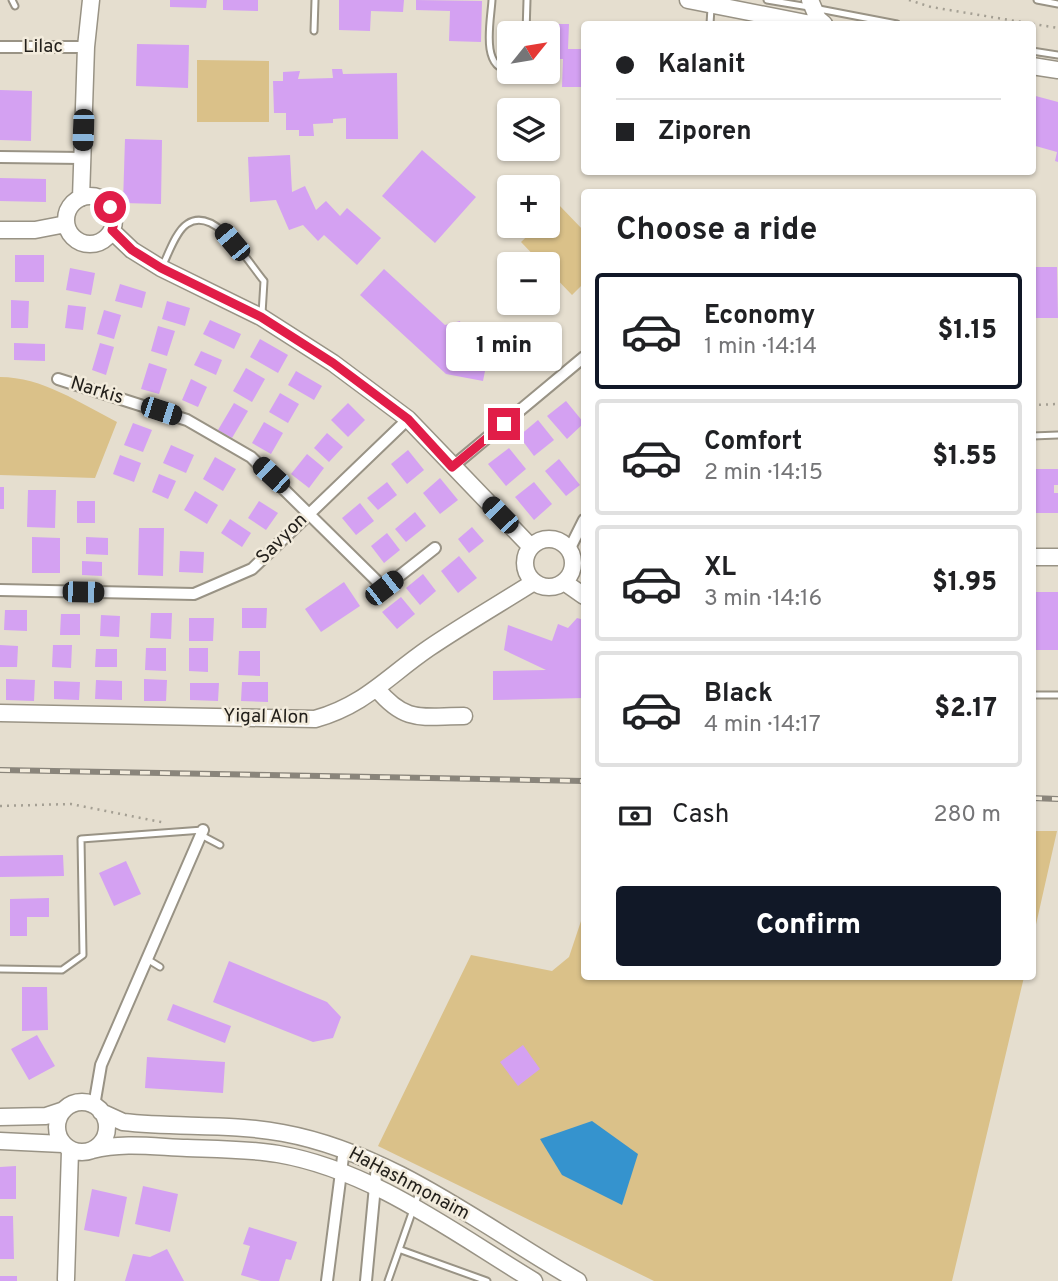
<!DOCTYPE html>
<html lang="en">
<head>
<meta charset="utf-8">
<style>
  body { margin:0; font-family:Overpass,sans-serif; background:#f2f2f2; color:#202124; height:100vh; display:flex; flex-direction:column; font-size:26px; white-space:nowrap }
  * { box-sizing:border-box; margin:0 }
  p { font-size:23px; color:#757577 }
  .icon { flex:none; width:38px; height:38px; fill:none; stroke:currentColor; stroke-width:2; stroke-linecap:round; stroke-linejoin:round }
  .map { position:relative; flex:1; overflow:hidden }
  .side { position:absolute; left:581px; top:189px; width:455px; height:791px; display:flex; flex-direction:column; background:#fff; border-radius:7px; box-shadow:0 2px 5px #0004 }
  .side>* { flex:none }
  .hud { position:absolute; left:581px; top:21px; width:455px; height:154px; border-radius:7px; box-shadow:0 2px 5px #0004; display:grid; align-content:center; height:154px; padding:0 35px; background:#fff }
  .needle { width:46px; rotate:60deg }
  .fabs { position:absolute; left:497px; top:21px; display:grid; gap:14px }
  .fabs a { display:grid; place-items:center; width:63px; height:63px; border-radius:7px; background:#fff; box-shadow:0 2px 5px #0004; font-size:35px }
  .end { position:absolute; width:32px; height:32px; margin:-16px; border:9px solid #e11d48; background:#fff; box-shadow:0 0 0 4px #fff }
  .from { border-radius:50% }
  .bubble { position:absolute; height:49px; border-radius:7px; background:#fff; box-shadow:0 2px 5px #0004; font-size:23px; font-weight:800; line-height:49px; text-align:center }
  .car { position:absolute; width:21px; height:42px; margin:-21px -10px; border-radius:9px; box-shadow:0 0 5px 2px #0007; background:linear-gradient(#222 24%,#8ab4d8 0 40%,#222 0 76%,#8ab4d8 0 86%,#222 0) }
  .hud b { display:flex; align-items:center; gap:24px; height:66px; font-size:26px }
  .hud b+b { border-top:2px solid #e0e0e0 }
  .hud i { width:18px; height:18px; background:#202124 }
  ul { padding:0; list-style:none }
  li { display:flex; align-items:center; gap:21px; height:116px; margin:0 14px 10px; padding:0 21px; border:4px solid #e0e0e0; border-radius:7px }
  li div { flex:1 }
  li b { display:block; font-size:26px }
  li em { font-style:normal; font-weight:800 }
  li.selected { border-color:#111827 }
  li>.icon { width:63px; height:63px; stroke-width:1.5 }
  h2 { padding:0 35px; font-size:32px; line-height:84px }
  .pay { display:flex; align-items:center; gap:18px; height:77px; padding:0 35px; font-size:26px }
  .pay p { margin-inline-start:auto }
  .cta { display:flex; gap:14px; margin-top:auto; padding:14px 35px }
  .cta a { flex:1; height:80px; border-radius:7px; background:#111827; color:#fff; font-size:28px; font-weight:800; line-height:80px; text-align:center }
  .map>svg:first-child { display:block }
  .green { fill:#dac189 }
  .water { fill:#3593ce }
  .building { fill:#d4a1f2 }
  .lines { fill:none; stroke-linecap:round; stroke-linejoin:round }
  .lane-casing { stroke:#999385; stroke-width:9 }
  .street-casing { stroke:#999385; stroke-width:14 }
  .secondary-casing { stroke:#999385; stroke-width:19 }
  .path { stroke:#a49f93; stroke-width:2.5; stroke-dasharray:2 5; stroke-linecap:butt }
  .lane { stroke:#fff; stroke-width:5 }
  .street { stroke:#fff; stroke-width:10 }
  .secondary { stroke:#fff; stroke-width:16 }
  .rail-casing { stroke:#8a857b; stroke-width:6 }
  .rail { stroke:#f2ebdc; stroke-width:3.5; stroke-dasharray:10; stroke-linecap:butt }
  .route { stroke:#e11d48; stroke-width:9 }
  .labels { text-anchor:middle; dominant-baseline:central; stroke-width:5; stroke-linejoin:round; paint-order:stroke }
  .street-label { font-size:19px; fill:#23201b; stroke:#f2ebdc }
</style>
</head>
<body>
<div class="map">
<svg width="1058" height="1281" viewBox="0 0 1058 1281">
  <rect width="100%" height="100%" fill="#e5decf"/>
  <path class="green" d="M197 60 269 61V122H197Z
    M559 205 584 231V283L572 295 548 270V264H542L521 242 538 226H548V216Z
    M0 377C42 377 80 403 117 422L95 478 0 475Z
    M1033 831H1057L1033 938 1032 831Z
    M584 912V976L1024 977 952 1281H654L378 1146 471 955 552 971 569 957Z"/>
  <path class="water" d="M592 1121 638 1154 622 1205 562 1175 540 1139Z"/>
  <path class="building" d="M170 0H207L206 8 170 7Z
    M223 0H258V11L223 10Z
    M339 0H404L403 12 371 11 370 31 339 30Z
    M416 0 482 1 481 42 449 41 450 11 416 10Z
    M544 24H569L568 49H584V87H562L563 59H548Z
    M137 44 189 45 188 88 136 86Z
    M332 69H342L343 74 397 73 398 139H346V118L333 119V123L313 124 314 136H299V130H286V113H274L273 81H283V72L300 71 298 79 333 78Z
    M0 90 32 91 31 141 0 140Z
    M1032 95 1058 102V162L1055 161 1057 152 1032 145Z
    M125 139 162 140 161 204 123 203Z
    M422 150 476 197 435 243 382 196Z
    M290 155 292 192 305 186 316 210 326 201 340 216 347 208 381 238 357 265 324 235 318 241 303 225 289 230 276 200 250 202 248 157Z
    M0 178 46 179V202L0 201Z
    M15 255H44V282H15Z
    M1032 267H1057L1058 318H1032Z
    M70 268 95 273 91 295 66 290Z
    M384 269 445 325 460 321 467 347 489 351 483 381 446 374 360 295Z
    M120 284 146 292 142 308 115 301Z
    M11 300 29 301 28 328H11Z
    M167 301 190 308 185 326 162 319Z
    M68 305 86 307 83 330 65 328Z
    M104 310 121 315 114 339 97 334Z
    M210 320 241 334 234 349 203 334Z
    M158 326 175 331 167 356 151 351Z
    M260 339 288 355 278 373 250 357Z
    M14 343 45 344V361L14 360Z
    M100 343 114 347 106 375 92 370Z
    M201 351 222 360 216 375 194 365Z
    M149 363 167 369 159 394 141 389Z
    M246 368 265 379 252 402 233 391Z
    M296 371 322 386 314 400 288 385Z
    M191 379 207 387 198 407 182 400Z
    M280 393 299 404 288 423 269 412Z
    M566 401 584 423 567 439 547 416Z
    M234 403 248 411 232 438 218 430Z
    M348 403 365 420 348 437 331 420Z
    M538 420 554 440 534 456 519 436Z
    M264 422 283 433 271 454 252 443Z
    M133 423 152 430 143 452 124 445Z
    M327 433 343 447 329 462 314 448Z
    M171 445 194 455 186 473 163 463Z
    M509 448 526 469 506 486 488 464Z
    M408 450 424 470 407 484 391 464Z
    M307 454 324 468 309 488 291 474Z
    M120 455 141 463 134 482 113 474Z
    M215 457 236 469 223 491 203 479Z
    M559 459 580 485 566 496 545 471Z
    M1032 469H1058V485H1054V493H1058V513H1032Z
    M159 474 176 481 168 499 152 492Z
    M440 478 458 500 440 514 423 493Z
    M387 482 397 495 378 510 367 498Z
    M534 482 552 504 534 520 515 497Z
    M0 487H4V509H0Z
    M28 490H56L55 528 27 527Z
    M195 491 218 505 207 524 184 510Z
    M77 501H95V523H77Z
    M259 501 278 513 266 530 248 518Z
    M360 503 374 521 356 535 342 518Z
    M415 512 426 526 406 542 395 529Z
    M230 519 251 533 242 547 221 533Z
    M472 527 484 541 469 553 458 539Z
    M139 528H164L163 576 138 575Z
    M387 533 400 550 384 563 371 546Z
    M32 537 60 538V573H32Z
    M86 537 108 538V555L86 554Z
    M180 551 204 552 203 573 179 572Z
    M459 556 477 578 458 593 441 571Z
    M82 561 102 562V576L82 575Z
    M423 574 436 591 420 605 406 588Z
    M344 582 360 606 321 632 305 609Z
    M1032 592H1058V650H1032Z
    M401 597 415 614 397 629 382 612Z
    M242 608H267L266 628H242Z
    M5 610H27V631L4 630Z
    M151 613H172L171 639 150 638Z
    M61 614H80V635H60Z
    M101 615 120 616 119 637 100 636Z
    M189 618H214L213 641H189Z
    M577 618 584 620 582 641 584 642V698L493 700V671L546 670 504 650 508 625 552 641 558 624 568 628Z
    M0 645 18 646 17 667H0Z
    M53 645H72L71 668 52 667Z
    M146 648H166V671L145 670Z
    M189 648H208V672L189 671Z
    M96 649H117V667H95Z
    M239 651H260V676L238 675Z
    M6 679 35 680 34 701 6 700Z
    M144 679 167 680 166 701H144Z
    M96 680 122 681V700L95 699Z
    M54 681 80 682 79 700 54 699Z
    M242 682H268V702L241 701Z
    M190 683H219L218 701 190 700Z
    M63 855 64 876 0 877V856Z
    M126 861 141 894 114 906 99 873Z
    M49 898V917H27V936H10V899Z
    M229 961 327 1002 341 1017 333 1038 313 1042 213 1002Z
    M22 987H47L48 1030 22 1031Z
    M173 1004 231 1026 225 1043 167 1020Z
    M37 1035 55 1066 29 1080 11 1049Z
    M523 1045 540 1069 518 1086 500 1062Z
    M147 1057 225 1062 223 1093 145 1088Z
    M16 1166V1199H0V1167Z
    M143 1186 178 1194 170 1232 135 1224Z
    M92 1189 127 1197 119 1237 84 1230Z
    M0 1216H13L14 1259H0Z
    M249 1227 297 1242 291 1260 286 1259 279 1281H261L241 1275 250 1246 243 1244Z
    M167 1249 184 1281H125L133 1254 150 1257Z
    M0 1276H17V1281H0Z"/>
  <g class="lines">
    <defs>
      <path id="lane" d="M12 0 15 6
        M492 0C491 20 480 68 509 70
        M767 0 809 7
        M1037 0 1058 4
        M819 9 897 24
        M710 24 711 8
        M314 31 315 0
        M526 33 527 0
        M1032 51 1058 55
        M162 267C168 255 176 231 187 224 215 205 248 262 264 281L262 314
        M1032 436 1058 435
        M1032 695H1058
        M201 835 220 845
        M147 959 160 967
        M0 969 62 970 83 955 81 839 203 830
        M401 1250 487 1281
        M388 1281 421 1187"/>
      <path id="street" d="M0 47H86
        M0 157 82 158
        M58 379 187 420 251 457 384 588 435 548
        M452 467 584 357
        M569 550 584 520
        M0 590 194 594 252 569 408 419
        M94 1106 101 1065 203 830
        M327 1281 344 1149
        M366 1281 377 1165"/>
      <path id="secondary" d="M688 0 811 24
        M810 0 818 19 824 24
        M1032 66 1058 70
        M66 220a24 24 0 1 1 48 0a24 24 0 1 1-48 0Z
        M81 198 86 47 91 0
        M0 230H35L66 224
        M112 231 132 250 161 268 261 317 333 363 408 419 531 547
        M525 563a24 24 0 1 1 48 0a24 24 0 1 1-48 0Z
        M1032 557H1058
        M564 582 584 596
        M377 689C406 724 422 716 464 716
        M0 713 315 719C365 705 388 676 429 648 463 625 499 604 534 582
        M57 1127a25 25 0 1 1 50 0a25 25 0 1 1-50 0Z
        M101 1112 123 1122C176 1128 231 1123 283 1133 392 1153 484 1227 578 1281
        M0 1117 46 1116 64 1110
        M0 1141 63 1144
        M92 1150C123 1142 156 1147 187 1148 218 1149 248 1149 278 1154 372 1170 454 1233 534 1281
        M66 1279 70 1151"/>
    </defs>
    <use href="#lane" class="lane-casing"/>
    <use href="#street" class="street-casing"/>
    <use href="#secondary" class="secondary-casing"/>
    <path class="path" d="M909 0 931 7 1058 28
      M1032 405 1058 404
      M0 806 71 804 166 823"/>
    <use href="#lane" class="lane"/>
    <use href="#street" class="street"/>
    <use href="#secondary" class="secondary"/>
    <defs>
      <path id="rail" d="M0 770 584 781
        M1032 798 1058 799"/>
    </defs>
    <use href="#rail" class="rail-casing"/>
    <use href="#rail" class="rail"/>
  </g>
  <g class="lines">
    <path class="route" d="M110 207 114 223 112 230 132 250 161 268 261 317 333 363 408 419 452 467 504 424"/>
  </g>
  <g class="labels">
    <g class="street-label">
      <text x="43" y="47">Lilac</text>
      <text transform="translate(97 391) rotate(17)">Narkis</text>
      <text transform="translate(282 539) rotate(-45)">Savyon</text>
      <text transform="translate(266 717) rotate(1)">Yigal Alon</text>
      <text transform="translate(409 1184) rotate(28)">HaHashmonaim</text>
    </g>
  </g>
</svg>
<div class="fabs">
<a><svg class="needle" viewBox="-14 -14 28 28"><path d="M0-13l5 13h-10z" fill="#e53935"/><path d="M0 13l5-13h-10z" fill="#757577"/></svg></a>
<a><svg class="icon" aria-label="layers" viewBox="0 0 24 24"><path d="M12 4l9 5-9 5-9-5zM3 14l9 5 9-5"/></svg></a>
<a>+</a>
<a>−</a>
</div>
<i class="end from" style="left:110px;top:207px"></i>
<i class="end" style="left:504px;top:424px"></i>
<div class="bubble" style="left:446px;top:322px;width:116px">1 min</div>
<i class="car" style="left:83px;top:130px;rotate:182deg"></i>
<i class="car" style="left:232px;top:242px;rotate:320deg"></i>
<i class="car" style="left:161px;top:411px;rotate:108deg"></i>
<i class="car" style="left:271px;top:475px;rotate:313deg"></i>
<i class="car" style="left:500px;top:515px;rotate:316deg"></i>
<i class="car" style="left:384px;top:588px;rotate:52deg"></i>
<i class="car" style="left:83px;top:592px;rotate:91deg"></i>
<div class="hud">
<b><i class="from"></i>Kalanit</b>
<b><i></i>Ziporen</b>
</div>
<section class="side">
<h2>Choose a ride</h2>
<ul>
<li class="selected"><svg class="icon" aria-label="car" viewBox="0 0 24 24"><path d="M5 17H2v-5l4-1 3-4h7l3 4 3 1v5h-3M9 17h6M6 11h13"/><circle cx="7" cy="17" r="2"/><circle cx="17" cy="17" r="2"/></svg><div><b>Economy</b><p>1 min · 14:14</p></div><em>$1.15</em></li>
<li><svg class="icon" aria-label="car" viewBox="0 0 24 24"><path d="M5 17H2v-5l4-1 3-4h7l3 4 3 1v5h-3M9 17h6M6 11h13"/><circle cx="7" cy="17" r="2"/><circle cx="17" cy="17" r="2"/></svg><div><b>Comfort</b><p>2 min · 14:15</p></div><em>$1.55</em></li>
<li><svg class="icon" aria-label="car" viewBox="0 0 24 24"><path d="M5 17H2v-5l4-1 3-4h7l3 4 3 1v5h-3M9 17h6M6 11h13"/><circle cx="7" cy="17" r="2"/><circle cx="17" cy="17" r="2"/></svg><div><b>XL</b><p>3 min · 14:16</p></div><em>$1.95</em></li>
<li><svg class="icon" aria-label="car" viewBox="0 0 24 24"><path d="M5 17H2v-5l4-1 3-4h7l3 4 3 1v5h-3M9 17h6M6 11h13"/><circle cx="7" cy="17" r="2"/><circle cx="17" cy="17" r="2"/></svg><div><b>Black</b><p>4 min · 14:17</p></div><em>$2.17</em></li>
</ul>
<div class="pay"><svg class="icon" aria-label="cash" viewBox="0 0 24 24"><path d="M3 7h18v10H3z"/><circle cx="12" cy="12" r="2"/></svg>Cash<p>280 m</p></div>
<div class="cta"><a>Confirm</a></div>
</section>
</div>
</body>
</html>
